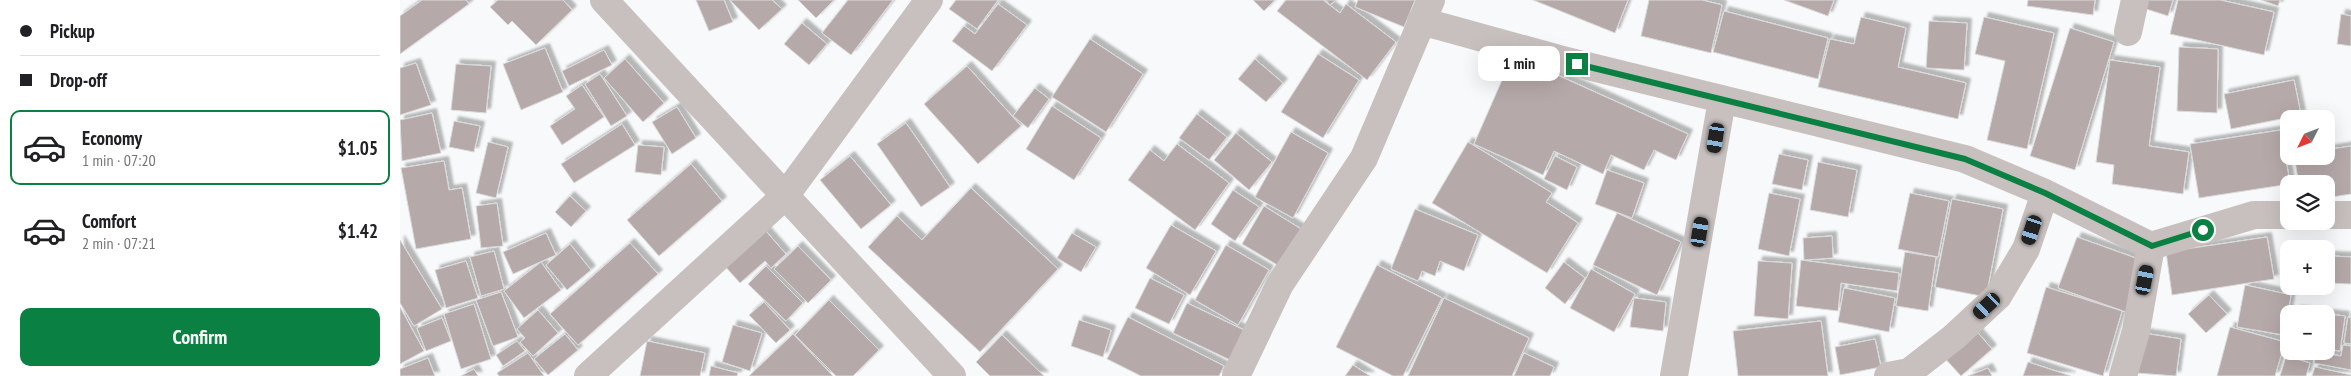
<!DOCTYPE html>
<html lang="en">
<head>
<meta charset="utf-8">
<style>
  body { margin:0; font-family:"PT Sans Narrow",sans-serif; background:#f6f6f6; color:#202124; height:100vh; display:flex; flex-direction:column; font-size:19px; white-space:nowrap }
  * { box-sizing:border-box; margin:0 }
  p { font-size:16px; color:#757577 }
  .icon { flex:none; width:28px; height:28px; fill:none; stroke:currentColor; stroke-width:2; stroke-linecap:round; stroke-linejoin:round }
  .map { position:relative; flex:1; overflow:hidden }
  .sheet { display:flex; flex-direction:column; background:#fff; width:400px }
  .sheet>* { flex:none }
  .guide { display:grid; align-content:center; height:110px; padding:0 20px; background:#fff }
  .needle { width:32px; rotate:228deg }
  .controls { position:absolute; left:1880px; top:110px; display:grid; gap:10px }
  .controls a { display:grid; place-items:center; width:55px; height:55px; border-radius:10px; background:#fff; box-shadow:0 5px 20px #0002; font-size:25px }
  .end { position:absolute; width:22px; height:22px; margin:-11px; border:6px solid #0b8043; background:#fff; box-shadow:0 0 0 2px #fff }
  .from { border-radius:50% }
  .bubble { position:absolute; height:35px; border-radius:10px; background:#fff; box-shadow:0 5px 20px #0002; font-size:16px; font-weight:600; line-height:35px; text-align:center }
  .car { position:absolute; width:15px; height:30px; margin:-15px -8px; border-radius:6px; box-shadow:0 0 4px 1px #0007; background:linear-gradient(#222 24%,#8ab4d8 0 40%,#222 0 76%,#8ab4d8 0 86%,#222 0) }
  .guide b { display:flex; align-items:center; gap:18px; height:48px; font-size:19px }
  .guide b+b { border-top:1px solid #e0e0e0 }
  .guide i { width:12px; height:12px; background:#202124 }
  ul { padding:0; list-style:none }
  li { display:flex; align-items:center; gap:15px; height:75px; margin:0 10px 8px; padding:0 10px; border:2px solid transparent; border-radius:10px }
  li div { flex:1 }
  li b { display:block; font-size:19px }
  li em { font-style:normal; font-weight:600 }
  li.current { border-color:#0b8043 }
  li>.icon { width:45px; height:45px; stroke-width:1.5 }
  .action { display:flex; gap:10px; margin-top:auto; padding:10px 20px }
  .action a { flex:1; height:58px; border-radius:10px; background:#0b8043; color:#fff; font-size:20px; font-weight:600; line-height:58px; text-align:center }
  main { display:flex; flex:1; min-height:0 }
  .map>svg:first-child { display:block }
  .building { fill:#b6a9aa; stroke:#dadbdc; filter:url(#shadow) }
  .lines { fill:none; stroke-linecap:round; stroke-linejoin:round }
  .street { stroke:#c7c0bf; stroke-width:28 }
  .route { stroke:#0b8043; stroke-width:6 }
</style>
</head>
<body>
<main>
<section class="sheet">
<div class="guide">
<b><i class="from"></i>Pickup</b>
<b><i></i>Drop-off</b>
</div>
<ul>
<li class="current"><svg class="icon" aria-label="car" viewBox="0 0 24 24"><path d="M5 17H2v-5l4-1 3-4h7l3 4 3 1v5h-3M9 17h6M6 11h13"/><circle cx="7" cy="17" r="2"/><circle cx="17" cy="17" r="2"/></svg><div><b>Economy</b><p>1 min · 07:20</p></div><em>$1.05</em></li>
<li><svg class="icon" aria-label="car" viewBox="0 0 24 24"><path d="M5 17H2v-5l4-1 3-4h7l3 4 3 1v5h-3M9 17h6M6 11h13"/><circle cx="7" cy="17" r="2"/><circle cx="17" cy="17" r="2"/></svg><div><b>Comfort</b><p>2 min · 07:21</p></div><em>$1.42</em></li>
</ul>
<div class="action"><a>Confirm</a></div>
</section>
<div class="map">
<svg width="1951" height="376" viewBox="0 0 1951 376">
  <defs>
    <filter id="shadow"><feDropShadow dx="4.5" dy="-4.5" stdDeviation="1" flood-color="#0004"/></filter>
  </defs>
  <rect width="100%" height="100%" fill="#f8f9fa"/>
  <path class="building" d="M22 0H66L69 4 0 54V16Z
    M98 0H163L172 10 136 45 112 21 108 25 90 7Z
    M296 0H324L333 22 309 31Z
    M330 0H372L382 9 359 30Z
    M398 0H434L416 18Z
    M448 0H493L451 55 422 33Z
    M556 0H598L577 29 549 9Z
    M853 0H875L864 11Z
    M886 0H923L940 13 946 4 996 42 967 80 877 11Z
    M926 0H936L930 5Z
    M958 0H1015L1004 27 955 7Z
    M1133 0H1228L1215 33Z
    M1249 0H1302L1322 5 1311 53 1241 36Z
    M1384 0H1434L1428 16Z
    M1628 0H1695L1693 15 1627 6Z
    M1742 0H1773L1768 16 1740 7Z
    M1778 0H1820L1874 12 1864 55 1770 34Z
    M1861 0H1880L1878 6Z
    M598 4 627 25 592 71 552 41 564 26 575 34Z
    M1324 11 1428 38 1418 79 1313 52Z
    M1941 14 1951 16V46L1937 44Z
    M1461 17 1506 28 1498 67 1566 83 1558 119 1418 87 1430 39 1454 44Z
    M1584 17 1654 33 1627 149 1587 140 1605 61 1575 54Z
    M1529 21 1567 23 1564 70 1526 68Z
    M402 23 427 44 409 65 384 44Z
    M1670 28 1714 42 1675 170 1630 156Z
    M690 39 743 74 706 132 652 97Z
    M1779 47 1818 49 1817 113 1777 111Z
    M145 48 163 92 121 110 103 64Z
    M204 50 212 65 169 86 162 71Z
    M918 54 959 80 923 138 881 112Z
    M1113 55 1288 134 1276 160 1254 150 1244 170 1211 155 1203 174 1154 151 1143 175 1074 144Z
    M225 59 264 103 243 122 204 78Z
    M855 59 883 83 866 102 838 79Z
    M1710 60 1760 67 1749 146 1789 152 1783 194 1712 184 1714 165 1696 162Z
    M16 63 31 105 0 115V68Z
    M56 64 91 66 86 113 51 110Z
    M567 66 621 126 578 164 524 104Z
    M200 74 227 116 211 126 185 84Z
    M1894 80 1901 115 1831 129 1824 94Z
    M182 85 204 117 162 145 150 126 175 109 166 96Z
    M635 88 649 99 628 128 613 116Z
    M652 106 701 138 674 180 626 149Z
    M277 107 296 138 272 154 252 122Z
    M32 113 41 153 2 161 0 120Z
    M797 114 827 137 809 160 779 138Z
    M54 121 80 126 74 152 49 147Z
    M506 123 550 187 521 207 477 144Z
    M222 124 235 145 174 183 161 164Z
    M1881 130 1890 184 1799 198 1790 144Z
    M891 132 928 153 893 218 855 197Z
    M836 133 872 162 849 190 814 160Z
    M88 142 108 147 96 198 76 193Z
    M1068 142 1152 193 1146 202 1178 223 1147 273 1032 203Z
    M777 144 829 183 795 230 728 180 750 150 764 161Z
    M238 145 264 147 261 175 235 172Z
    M1951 146V194L1926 198V184H1899L1894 156H1926V150Z
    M1379 154 1408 160 1402 190 1372 184Z
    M450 156 491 205 461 229 420 180Z
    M1155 156 1177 167 1167 190 1144 179Z
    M44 161 49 190 62 188 71 239 16 249 1 168Z
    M1418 162 1457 170 1448 217 1410 210Z
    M291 164 322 201 259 256 227 220Z
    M1207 170 1244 183 1232 218 1195 204Z
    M571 188 658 269 580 352 468 247 497 216 522 240Z
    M833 190 859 207 835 241 811 224Z
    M1369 193 1400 199 1389 256 1358 249Z
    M1510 193 1549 201 1538 257 1498 249Z
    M170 196 186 211 171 227 155 212Z
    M1552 199 1603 209 1586 297 1535 287Z
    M97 203 103 246 81 248 76 206Z
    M864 206 901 229 879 266 842 244Z
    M1015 209 1078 235 1064 271 1040 261 1035 276 1022 271 1018 281 991 269Z
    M1217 213 1281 242 1257 295 1193 265Z
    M771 225 816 251 790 295 746 268Z
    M364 229 386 254 371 268 365 261 340 283 323 264Z
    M146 233 156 255 113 274 103 252Z
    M672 233 696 247 681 272 657 258Z
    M1432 236 1433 258 1404 260 1403 238Z
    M1677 237 1744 261 1726 312 1658 288Z
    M1867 237 1874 279 1772 295 1766 252Z
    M0 240 42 309 14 326 0 303Z
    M230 243 258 274 178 345 150 314Z
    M170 244 191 270 167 290 146 265Z
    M826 245 869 270 838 325 795 300Z
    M398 246 431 280 408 303 374 269Z
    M94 251 104 289 81 296 70 257Z
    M1505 252 1536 257 1528 311 1496 306Z
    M1930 256 1951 257V284L1928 283Z
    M1401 260 1499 273 1497 291 1441 283 1438 311 1396 306Z
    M66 261 78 298 46 308 35 270Z
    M1358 261 1392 263 1388 319 1354 316Z
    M141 262 161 290 124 318 104 291Z
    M1164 262 1185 278 1165 304 1145 288Z
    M977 265 1042 298 1003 376H993L936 347Z
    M366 266 403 303 386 321 348 284Z
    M1191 269 1235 294 1214 332 1170 308Z
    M750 278 784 295 769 324 735 308Z
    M1845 285 1891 295 1884 335 1837 327Z
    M1646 287 1722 311 1703 376 1627 353Z
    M1444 288 1495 298 1489 332 1438 322Z
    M101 292 118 337 93 346 76 300Z
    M1809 295 1827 314 1806 333 1788 314Z
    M1044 298 1129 338 1112 376H1008Z
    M1234 298 1266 302 1263 331 1230 327Z
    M429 300 479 350 453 376H436L395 335Z
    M364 302 390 330 376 343 349 315Z
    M787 303 844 330 830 360 773 333Z
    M74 304 91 359 61 369 44 314Z
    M0 307 24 351 0 364Z
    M138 310 158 333 133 356 120 342 125 338 117 329Z
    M1896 310 1926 314H1896Z
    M1926 314 1945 316 1940 351 1926 349Z
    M728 317 824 366 819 376H741L707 359Z
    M1948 317 1951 318V344L1944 343Z
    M42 318 51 341 26 351 17 328Z
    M679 320 711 330 703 357 671 346Z
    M1421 321 1428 376H1338L1333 331Z
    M333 325 362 333 350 371 322 362Z
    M1572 326 1592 349 1561 376 1541 354Z
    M1830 327 1885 342 1875 376H1817Z
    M1743 333 1781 339 1776 376 1737 373Z
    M165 334 178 350 148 375 134 359Z
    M393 334 433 376H349Z
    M602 335 644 376H590L576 362Z
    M1475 339 1481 367 1440 375 1435 347Z
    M117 341 125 351 103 366 96 355Z
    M247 341 305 353 300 376H240Z
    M1943 345 1951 346V370L1914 363 1916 352 1941 356Z
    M128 353 144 376H99L97 373Z
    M1124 353 1154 367 1150 376H1114Z
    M1886 356 1910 363 1906 376H1880Z
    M28 358 35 376H0V369Z
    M1628 362 1671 376H1623Z
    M953 365 970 376H945Z
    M311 366 338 373 337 376H309Z
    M1915 367 1951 375V376H1912Z
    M1588 368 1592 376H1568Z
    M74 369 78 376H61Z"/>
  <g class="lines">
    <path class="street" d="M204 0 552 376
      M1021 21 1159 59 1565 159 1645 193 1751 246 1854 215H1889
      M1728 32 1735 0
      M1926 215H1951
      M188 376 385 196 529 0
      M836 376 880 284 964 158 1031 0
      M1274 376 1322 100
      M1488 376 1509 372 1554 337 1598 296 1626 249 1645 193
      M1723 376 1736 331 1751 246"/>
  </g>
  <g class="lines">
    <path class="route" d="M1177 64 1565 159 1645 193 1752 246 1803 230"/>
  </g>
</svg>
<div class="controls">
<a><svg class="needle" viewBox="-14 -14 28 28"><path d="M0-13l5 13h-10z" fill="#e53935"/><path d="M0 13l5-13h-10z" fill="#757577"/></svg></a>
<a><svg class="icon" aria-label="layers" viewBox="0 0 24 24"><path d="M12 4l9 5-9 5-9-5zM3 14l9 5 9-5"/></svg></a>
<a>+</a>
<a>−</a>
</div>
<i class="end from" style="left:1803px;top:230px"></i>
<i class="end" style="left:1177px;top:64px"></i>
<div class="bubble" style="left:1078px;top:46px;width:82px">1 min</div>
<i class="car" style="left:1316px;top:138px;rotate:189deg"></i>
<i class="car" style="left:1632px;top:230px;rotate:198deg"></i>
<i class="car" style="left:1300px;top:232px;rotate:9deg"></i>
<i class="car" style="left:1745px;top:280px;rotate:11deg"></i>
<i class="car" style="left:1587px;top:306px;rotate:227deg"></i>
</div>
</main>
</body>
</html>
